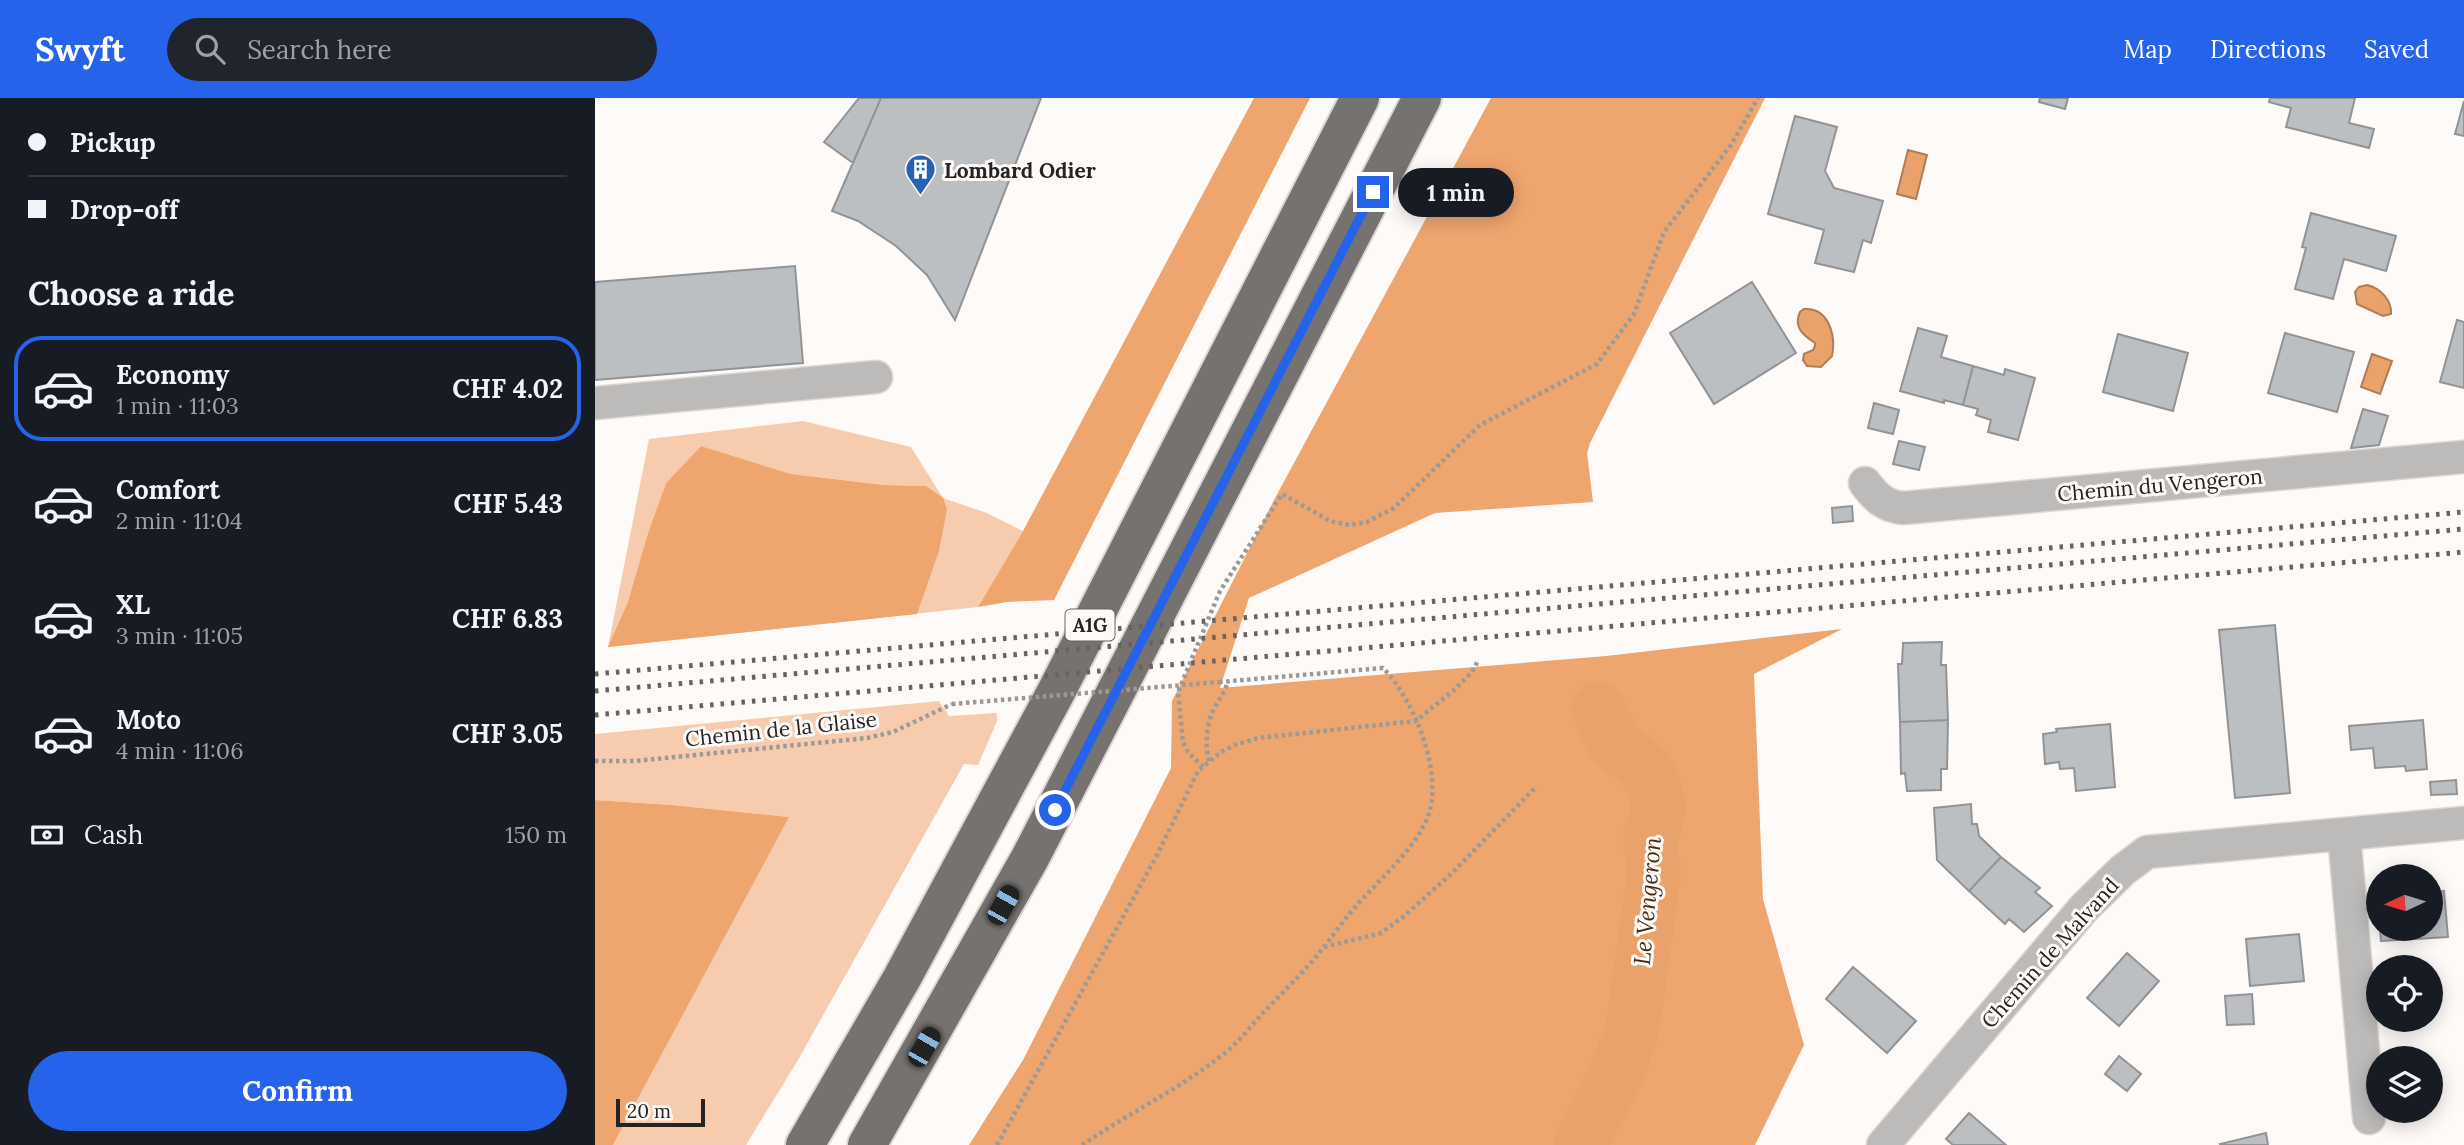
<!DOCTYPE html>
<html lang="en">
<head>
<meta charset="utf-8">
<style>
  body { margin:0; font-family:Lora,serif; background:#20242c; color:#f1f3f6; height:100vh; display:flex; flex-direction:column; font-size:26px; white-space:nowrap }
  * { box-sizing:border-box; margin:0 }
  p { font-size:23px; color:#9ea1a6 }
  .icon { flex:none; width:38px; height:38px; fill:none; stroke:currentColor; stroke-width:2; stroke-linecap:round; stroke-linejoin:round }
  .map { position:relative; flex:1; overflow:hidden }
  .details { display:flex; flex-direction:column; background:#171b24; width:595px }
  .details>* { flex:none }
  .top-card { display:grid; align-content:center; height:154px; padding:0 28px; background:#171b24 }
  .needle { width:46px; rotate:266deg }
  .buttons { position:absolute; left:1771px; top:766px; display:grid; gap:14px }
  .buttons a { display:grid; place-items:center; width:77px; height:77px; border-radius:50%; background:#171b24; box-shadow:0 4px 18px #0003; font-size:35px }
  .scale { position:absolute; left:21px; bottom:18px; width:89px; box-sizing:border-box; padding-left:7px; border:4px solid #252423; border-top:0; font-size:19px; line-height:24px; white-space:nowrap; color:#252423; -webkit-text-stroke:5px #fefaf7; paint-order:stroke }
  .end { position:absolute; width:32px; height:32px; margin:-16px; border:9px solid #2563eb; background:#fff; box-shadow:0 0 0 4px #fff }
  .from { border-radius:50% }
  .bubble { position:absolute; height:49px; border-radius:24px; background:#171b24; box-shadow:0 4px 18px #0003; font-size:23px; font-weight:700; line-height:49px; text-align:center }
  .car { position:absolute; width:21px; height:42px; margin:-21px -10px; border-radius:9px; box-shadow:0 0 5px 2px #0007; background:linear-gradient(#222 24%,#8ab4d8 0 40%,#222 0 76%,#8ab4d8 0 86%,#222 0) }
  .top-card b { display:flex; align-items:center; gap:24px; height:66px; font-size:26px }
  .top-card b+b { border-top:2px solid #363941 }
  .top-card i { width:18px; height:18px; background:#f1f3f6 }
  ul { padding:0; list-style:none }
  li { display:flex; align-items:center; gap:21px; height:105px; margin:0 14px 10px; padding:0 14px; border:4px solid transparent; border-radius:28px }
  li div { flex:1 }
  li b { display:block; font-size:26px }
  li em { font-style:normal; font-weight:700 }
  li.current { border-color:#2563eb }
  li>.icon { width:63px; height:63px; stroke-width:1.5 }
  h2 { padding:0 28px; font-size:32px; line-height:84px }
  .pay { display:flex; align-items:center; gap:18px; height:77px; padding:0 28px; font-size:26px }
  .pay p { margin-inline-start:auto }
  .action { display:flex; gap:14px; margin-top:auto; padding:14px 28px }
  .action a { flex:1; height:80px; border-radius:42px; background:#2563eb; color:#fff; font-size:28px; font-weight:700; line-height:80px; text-align:center }
  header { display:flex; align-items:center; gap:42px; box-sizing:border-box; height:98px; padding:0 35px; background:#2563eb; color:#fff }
  header strong { font-size:33px }
  nav { display:flex; gap:38px; margin-inline-start:auto; font-size:24px }
  .search { width:490px; height:63px; background:#20242c; display:flex; align-items:center; gap:18px; box-sizing:border-box; padding:0 24px; border-radius:38px; color:#9ea1a6; font-size:26px }
  main { display:flex; flex:1; min-height:0 }
  .map>svg:first-child { display:block }
  .green { fill:#f7ccae; fill-rule:evenodd }
  .forest { fill:#efa56e }
  .water { fill:#eba26a; stroke:#b07c55; stroke-width:2 }
  .lines { fill:none; stroke-linecap:round; stroke-linejoin:round }
  .river { stroke:#eba26a; stroke-width:54 }
  .building { fill:#bcbfc2; stroke:#919396; stroke-width:2 }
  .minor-casing { stroke:#dbd8d5; stroke-width:35 }
  .highway-casing { stroke:#dbd8d5; stroke-width:42 }
  .path { stroke:#9c9a97; stroke-width:4.5; stroke-dasharray:3.5 3.5; stroke-linecap:butt }
  .minor { stroke:#bcbbba; stroke-width:32 }
  .highway { stroke:#757270; stroke-width:38 }
  .rail { stroke:#666463; stroke-width:5; stroke-dasharray:3.5 7; stroke-linecap:butt }
  .path-bridge { stroke:#9c9a97; stroke-width:4.5; stroke-dasharray:3.5 3.5; stroke-linecap:butt }
  .route { stroke:#2563eb; stroke-width:9 }
  .labels { text-anchor:middle; dominant-baseline:central; stroke-width:6; stroke-linejoin:round; paint-order:stroke }
  .shield { fill:#fefaf7; stroke:#666463; stroke-width:2 }
  .shield-label { font-size:19px; font-weight:bold; fill:#252423 }
  .poi-label { font-size:21px; font-weight:bold; fill:#252423; stroke:#fefaf7; text-anchor:start }
  .street-label { font-size:21px; fill:#252423; stroke:#fefaf7 }
  .water-label { font-size:23px; font-style:italic; fill:#492b13; stroke:#fefaf7 }
</style>
</head>
<body>
<header>
<strong>Swyft</strong>
<div class="search"><svg class="icon" aria-label="search" viewBox="0 0 24 24"><circle cx="10" cy="10" r="6"/><path d="M15 15l6 6"/></svg>Search here</div>
<nav><a>Map</a><a>Directions</a><a>Saved</a></nav>
</header>
<main>
<section class="details">
<div class="top-card">
<b><i class="from"></i>Pickup</b>
<b><i></i>Drop-off</b>
</div>
<h2>Choose a ride</h2>
<ul>
<li class="current"><svg class="icon" aria-label="car" viewBox="0 0 24 24"><path d="M5 17H2v-5l4-1 3-4h7l3 4 3 1v5h-3M9 17h6M6 11h13"/><circle cx="7" cy="17" r="2"/><circle cx="17" cy="17" r="2"/></svg><div><b>Economy</b><p>1 min · 11:03</p></div><em>CHF 4.02</em></li>
<li><svg class="icon" aria-label="car" viewBox="0 0 24 24"><path d="M5 17H2v-5l4-1 3-4h7l3 4 3 1v5h-3M9 17h6M6 11h13"/><circle cx="7" cy="17" r="2"/><circle cx="17" cy="17" r="2"/></svg><div><b>Comfort</b><p>2 min · 11:04</p></div><em>CHF 5.43</em></li>
<li><svg class="icon" aria-label="car" viewBox="0 0 24 24"><path d="M5 17H2v-5l4-1 3-4h7l3 4 3 1v5h-3M9 17h6M6 11h13"/><circle cx="7" cy="17" r="2"/><circle cx="17" cy="17" r="2"/></svg><div><b>XL</b><p>3 min · 11:05</p></div><em>CHF 6.83</em></li>
<li><svg class="icon" aria-label="car" viewBox="0 0 24 24"><path d="M5 17H2v-5l4-1 3-4h7l3 4 3 1v5h-3M9 17h6M6 11h13"/><circle cx="7" cy="17" r="2"/><circle cx="17" cy="17" r="2"/></svg><div><b>Moto</b><p>4 min · 11:06</p></div><em>CHF 3.05</em></li>
</ul>
<div class="pay"><svg class="icon" aria-label="cash" viewBox="0 0 24 24"><path d="M3 7h18v10H3z"/><circle cx="12" cy="12" r="2"/></svg>Cash<p>150 m</p></div>
<div class="action"><a>Confirm</a></div>
</section>
<div class="map">
<svg width="1869" height="1047" viewBox="0 0 1869 1047">
  <rect width="100%" height="100%" fill="#fefaf7"/>
  <path class="green" d="M208 323 316 349 348 400 392 415 428 433 383 509 13 549 54 341ZM106 348 196 376 291 387 331 388 34 504 53 435 71 385Z
    M344 603 354 618 402 615V623L383 667 369 666 203 962 151 1047H18L193 719 77 707 0 702V636Z"/>
  <path class="forest" d="M659 0H715L459 502 412 504 383 509 428 433Z
    M896 0H1170L995 345 992 355 998 404 840 415 654 500 625 590 1011 558 1247 531 1159 576 1168 801 1209 947 1160 1047H374L428 962 576 670 577 603 679 402Z
    M106 348 196 376 290 387 331 388 348 400 352 411 344 453 322 516 13 549 33 504 53 435 71 385Z
    M0 702 77 707 194 719 18 1047H0Z"/>
  <path class="water" d="M1313 52 1332 57 1321 101 1302 96Z
    M1772 187C1785 190 1797 202 1796 216L1788 218 1762 206 1760 194 1764 189Z
    M1209 211C1234 209 1241 238 1237 258L1226 269 1212 268 1208 262 1209 256 1218 252 1220 248V245C1208 237 1198 229 1205 214Z
    M1777 256 1797 263 1785 296 1766 289Z"/>
  <g class="lines">
    <path class="river" d="M985 1047 1021 976 1037 933 1059 776 1055 740 1064 711 1061 693 1051 671 1019 645 1003 611"/>
  </g>
  <path class="building" d="M264 0H286L258 65 229 44Z
    M286 0H446L360 222 332 177 301 148 263 123 237 113Z
    M1445 0H1473L1470 11 1444 4Z
    M1675 0H1760L1754 25 1779 31 1774 50 1691 29 1696 10 1674 4Z
    M1869 3V38L1860 36Z
    M1200 18 1242 29 1230 73 1239 90 1288 103 1276 145 1268 142 1259 174 1220 165 1229 132 1173 116Z
    M1716 115 1801 138 1791 173 1749 161 1738 201 1700 191 1711 150 1707 149Z
    M200 168 208 265 0 282V184Z
    M1157 184 1201 255 1119 306 1075 235Z
    M1862 222 1869 224V290L1845 284Z
    M1323 230 1352 238 1346 259 1378 268 1368 307 1349 302V305L1305 293Z
    M1690 235 1759 254 1742 314 1673 295Z
    M1523 236 1593 255 1578 313 1508 294Z
    M1378 268 1409 277 1410 271 1440 280 1423 342 1393 334 1396 322 1381 317 1383 311 1368 307Z
    M1279 305 1304 312 1298 336 1273 330Z
    M1768 311 1793 318 1784 347 1756 350Z
    M1304 343 1330 349 1324 372 1298 366Z
    M1257 408 1258 423 1238 425 1237 410Z
    M1680 527 1695 695 1640 700 1624 532Z
    M1347 544 1346 567H1351L1353 622 1305 624 1303 566H1307L1308 545Z
    M1353 622 1352 671H1346V692L1312 693 1310 675 1306 676 1305 624Z
    M1828 622 1832 671 1811 673 1810 668 1780 670 1778 650 1756 652 1754 628Z
    M1515 626 1520 689 1481 693 1479 670 1465 671 1464 664 1450 666 1448 636 1462 634 1461 631Z
    M1861 682 1862 696 1836 697 1835 684Z
    M1376 706 1377 726H1382L1384 738 1406 759 1374 793 1342 762 1339 710Z
    M1406 759 1445 790 1440 794 1457 808 1429 834 1414 821 1410 826 1374 793Z
    M1849 793 1853 839 1786 843 1785 831H1836V795Z
    M1704 836 1709 883 1655 888 1651 841Z
    M1532 855 1564 883 1524 928 1492 900Z
    M1258 869 1321 923 1292 955 1231 901Z
    M1657 896 1659 926 1632 927 1630 898Z
    M1524 958 1546 976 1532 993 1510 976Z
    M1374 1015 1411 1047H1358L1351 1041Z
    M1671 1035 1673 1047H1626L1625 1046Z"/>
  <g class="lines">
    <defs>
      <path id="minor" d="M0 305 281 279
        M1270 385C1281 400 1290 408 1308 410L1869 359
        M1749 736 1774 1020
        M1288 1047 1489 810 1528 772 1552 754 1869 725"/>
      <path id="highway" d="M210 1047 307 880 461 594 765 0
        M272 1047 435 760 827 0"/>
    </defs>
    <use href="#minor" class="minor-casing"/>
    <use href="#highway" class="highway-casing"/>
    <path class="path" d="M0 663H40L272 640 298 634 357 606
      M614 663C610 647 611 628 618 613 623 602 630 595 633 583
      M608 669 593 654 588 644 583 594 625 493 687 396 735 423 754 427 772 424 799 410 885 327 1002 266 1039 216 1069 134 1136 47 1163 0
      M729 849 786 835 808 819 855 777 942 688
      M402 1047 561 759 603 673 626 654 640 647 663 640 821 623 859 592 877 574 883 563
      M487 1047C534 1015 586 990 630 955 644 944 655 929 667 916 686 896 707 876 725 854 737 839 748 823 761 808 784 782 826 746 835 712 846 668 818 601 788 570L625 584"/>
    <use href="#minor" class="minor"/>
    <use href="#highway" class="highway"/>
    <path class="rail" d="M0 576 1869 414
      M0 593 1869 431
      M0 617 1869 454"/>
    <path class="path-bridge" d="M357 606 625 584"/>
  </g>
  <g class="lines">
    <path class="route" d="M460 712 778 94"/>
  </g>
  <defs>
    <symbol id="building-pin" viewBox="-11 -11 22 30"><path d="M0 17L-7.5 6A9.5 9.5 0 1 1 7.5 6Z" fill="#2562b4" stroke="#fefaf7"/><path d="M-4-6H4V6H1V3H-1V6H-4ZM-2.5-4.3h1.7v1.8h-1.7ZM.8-4.3h1.7v1.8H.8ZM-2.5-1h1.7V.8h-1.7ZM.8-1h1.7V.8H.8Z" fill="#fff"/></symbol>
  </defs>
  <g fill-rule="evenodd">
    <use href="#building-pin" x="308" y="54" width="35" height="47"/>
  </g>
  <g class="labels">
    <rect class="shield" x="470.5" y="511.5" width="49" height="31" rx="5"/>
    <g class="shield-label">
      <text x="495" y="527">A1G</text>
    </g>
    <g class="poi-label">
      <text x="349" y="72">Lombard Odier</text>
    </g>
    <g class="street-label">
      <text transform="translate(1565 387) rotate(-5)">Chemin du Vengeron</text>
      <text transform="translate(186 631) rotate(-6)">Chemin de la Glaise</text>
      <text transform="translate(1455 855) rotate(-48)">Chemin de Malvand</text>
    </g>
    <g class="water-label">
      <text transform="translate(1052 803) rotate(-85)">Le Vengeron</text>
    </g>
  </g>
</svg>
<div class="buttons">
<a><svg class="needle" viewBox="-14 -14 28 28"><path d="M0-13l5 13h-10z" fill="#e53935"/><path d="M0 13l5-13h-10z" fill="#9ea1a6"/></svg></a>
<a><svg class="icon" aria-label="locate" viewBox="0 0 24 24"><circle cx="12" cy="12" r="6"/><path d="M12 2v4M12 18v4M2 12h4M18 12h4"/></svg></a>
<a><svg class="icon" aria-label="layers" viewBox="0 0 24 24"><path d="M12 4l9 5-9 5-9-5zM3 14l9 5 9-5"/></svg></a>
</div>
<div class="scale">20 m</div>
<i class="end from" style="left:460px;top:712px"></i>
<i class="end" style="left:778px;top:94px"></i>
<div class="bubble" style="left:803px;top:70px;width:116px">1 min</div>
<i class="car" style="left:408px;top:807px;rotate:29deg"></i>
<i class="car" style="left:329px;top:949px;rotate:30deg"></i>
</div>
</main>
</body>
</html>
